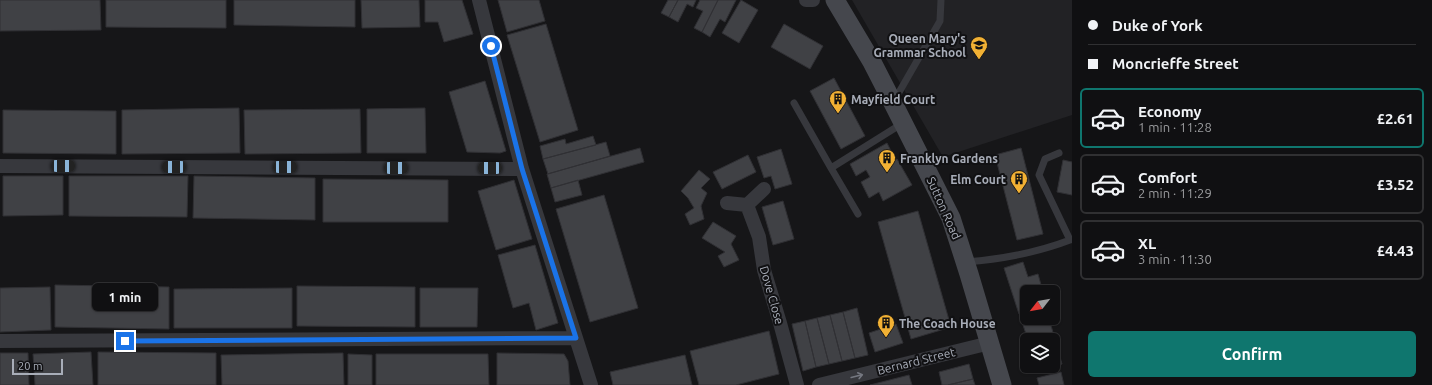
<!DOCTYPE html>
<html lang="en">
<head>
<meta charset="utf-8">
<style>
  body { margin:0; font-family:Ubuntu,sans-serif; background:#1e1e20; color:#f1f3f6; height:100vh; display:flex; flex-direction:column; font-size:15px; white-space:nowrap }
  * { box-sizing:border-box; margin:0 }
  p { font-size:13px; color:#9c9d9f }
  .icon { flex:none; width:22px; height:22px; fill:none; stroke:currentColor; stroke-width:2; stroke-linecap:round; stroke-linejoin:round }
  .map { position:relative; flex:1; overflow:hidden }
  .side { display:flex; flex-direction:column; background:#101012; width:360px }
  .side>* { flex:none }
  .banner { display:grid; align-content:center; height:88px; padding:0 16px; background:#101012 }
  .needle { width:26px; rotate:239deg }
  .buttons { position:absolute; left:1020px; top:285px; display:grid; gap:8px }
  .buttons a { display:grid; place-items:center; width:40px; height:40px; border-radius:6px; background:#101012; box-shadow:0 1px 3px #0004,0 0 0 1px #303032; font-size:20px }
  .scale { position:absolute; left:12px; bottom:10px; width:51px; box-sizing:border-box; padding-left:4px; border:2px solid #a8adb8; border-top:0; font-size:11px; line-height:14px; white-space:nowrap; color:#a8adb8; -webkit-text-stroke:3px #111113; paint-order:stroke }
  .end { position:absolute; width:18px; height:18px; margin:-9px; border:5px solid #1a73e8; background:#fff; box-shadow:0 0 0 2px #fff }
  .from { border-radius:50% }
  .bubble { position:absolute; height:28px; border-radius:6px; background:#101012; box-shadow:0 1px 3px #0004,0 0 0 1px #303032; font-size:13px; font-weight:600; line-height:28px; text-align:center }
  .car { position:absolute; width:12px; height:24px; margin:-12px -6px; border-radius:5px; box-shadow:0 0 3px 1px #0007; background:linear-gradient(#222 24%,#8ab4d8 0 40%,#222 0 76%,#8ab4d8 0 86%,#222 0) }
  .banner b { display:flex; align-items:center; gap:14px; height:38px; font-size:15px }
  .banner b+b { border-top:1px solid #303032 }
  .banner i { width:10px; height:10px; background:#f1f3f6 }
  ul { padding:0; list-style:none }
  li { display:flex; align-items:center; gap:12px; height:60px; margin:0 8px 6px; padding:0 8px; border:2px solid #303032; border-radius:6px }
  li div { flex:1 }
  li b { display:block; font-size:15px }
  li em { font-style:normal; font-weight:600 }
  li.current { border-color:#0f766e }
  li>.icon { width:36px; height:36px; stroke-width:1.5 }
  .primary-button { display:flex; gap:8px; margin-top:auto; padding:8px 16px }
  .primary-button a { flex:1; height:46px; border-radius:6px; background:#0f766e; color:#fff; font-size:16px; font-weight:600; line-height:46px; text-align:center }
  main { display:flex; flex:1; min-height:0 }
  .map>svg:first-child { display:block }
  .built { fill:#222225 }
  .building { fill:#404145; stroke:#303034 }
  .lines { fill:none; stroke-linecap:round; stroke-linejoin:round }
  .lane { stroke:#37383d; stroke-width:7 }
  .street { stroke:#37383d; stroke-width:14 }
  .secondary { stroke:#45474d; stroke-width:19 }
  .oneway { stroke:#757881 }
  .route { stroke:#1a73e8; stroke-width:5 }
  .labels { text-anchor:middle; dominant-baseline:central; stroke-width:4; stroke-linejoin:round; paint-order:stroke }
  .poi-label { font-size:12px; font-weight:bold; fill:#a8adb8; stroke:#111113; text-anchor:start }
  .street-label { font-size:12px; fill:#a8adb8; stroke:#111113 }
</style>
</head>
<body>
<main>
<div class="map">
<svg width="1072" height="385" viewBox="0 0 1072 385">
  <rect width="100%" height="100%" fill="#161618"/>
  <path class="built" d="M852 0H1072V115L943 157Z"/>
  <path class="building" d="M0 0H100L101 30 0 31Z
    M106 0H226V28L106 27Z
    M234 0H355V27L234 25Z
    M361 0H419L420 27 362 28Z
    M425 0H462L473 34 444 42 438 22H425Z
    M498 0H539L545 21 507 32Z
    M668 0H678L669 17 661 13Z
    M678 0H696L693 7 687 4 678 22 669 17Z
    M700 0H718L702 32 694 28 703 11 696 8Z
    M718 0H736L725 22 720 19 710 37 702 32Z
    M741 0 758 10 739 43 722 33Z
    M546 24 578 130 540 142 507 35Z
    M784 24 823 46 810 69 771 47Z
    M834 78 865 136 841 149 810 91Z
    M485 81 506 151 500 153 467 152 449 92Z
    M239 108 240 153 122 154V110Z
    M425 108 426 153H367V109Z
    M360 109 361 153 245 154 244 110Z
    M3 110 116 111V154L3 153Z
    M593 136 596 145 543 159 540 146 565 139 566 144Z
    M606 142 610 156 548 174 543 159Z
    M887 143 892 153 880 160 884 166 897 159 912 185 883 201 879 192 869 198 861 182 870 177 866 170 856 176 850 164Z
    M640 148 644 162 551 188 547 174Z
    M1021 148 1043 234 1017 240 995 155Z
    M781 149 792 184 775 189 771 176 764 178 757 157Z
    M748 155 756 172 722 189 713 172Z
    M1063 160 1072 162V195L1057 192Z
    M699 170 710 179 701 188 707 193 701 206 704 219 690 225 685 214 694 208 688 198 681 191Z
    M3 176H63V215L3 216Z
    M69 176H188L187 217 69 216Z
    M194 176 315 178V220L193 218Z
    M323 179 448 180V222H323Z
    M514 180 532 239 496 250 478 191Z
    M578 180 582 195 555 202 551 188Z
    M604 195 638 308 590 322 556 209Z
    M783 201 794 239 773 245 762 207Z
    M918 211 951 327 911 339 878 222Z
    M713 222 736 236 731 244 739 260 724 267 718 256 725 252 702 238Z
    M535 245 558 323 536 330 529 303 513 308 498 255Z
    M1023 262 1028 277 1038 274 1043 292H1027V311L1019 314 1004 268Z
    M55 285 169 287V329L55 327Z
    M297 286 415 287V327L297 326Z
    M50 287 51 330 0 332V288Z
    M292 288V328H174V289Z
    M420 288H478L477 327H420Z
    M857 308 868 355 855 358 843 312Z
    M843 312 855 358 842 361 830 315Z
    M830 315 842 361 829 364 817 318Z
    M817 318 829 364 816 367 805 321Z
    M1037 318H1049L1055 340H1028L1022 322Z
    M805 321 816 367 803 371 792 324Z
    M896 324 903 343 875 352 869 333Z
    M769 331 779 374 736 385H699L690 351Z
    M1053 340H1055L1062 364 1037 372 1035 366H1053Z
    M91 352 93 385H35L33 354Z
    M98 352 216 353V385H98Z
    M0 353H28L29 385H0Z
    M343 353 344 385H222L221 355Z
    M497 353 564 354 568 361 570 385H497Z
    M348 354 372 355V385H348Z
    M376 354H488L489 385H376Z
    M685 355 692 385H613L610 372Z
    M969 364 973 379 948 385H942L939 372Z
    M1061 372 1064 385H1039L1037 378Z
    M909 375 912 385H870Z
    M973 379 975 385H948Z"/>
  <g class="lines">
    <path class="lane" d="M894 101 940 21 941 0
      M794 103 831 168
      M858 214 831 168 903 123
      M966 262C1003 259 1036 253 1070 240L1039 175 1045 159 1059 153"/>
    <path class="street" d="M479 0 522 169 591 385
      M806 0H813
      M0 166 522 169
      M727 203 747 205 764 189
      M747 205 759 237 764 270 780 323 797 385
      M0 341 576 338
      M819 385 990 343"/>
    <path class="secondary" d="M835 0 872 62 893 103 951 218 969 274 1002 385"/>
  </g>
  <defs><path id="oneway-shaft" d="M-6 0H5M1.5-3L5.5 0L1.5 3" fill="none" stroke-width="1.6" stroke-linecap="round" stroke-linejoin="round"/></defs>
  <use class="oneway" href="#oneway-shaft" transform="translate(857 376) rotate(-14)"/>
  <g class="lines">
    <path class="route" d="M125 341 576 338 522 169 491 46"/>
  </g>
  <defs>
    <symbol id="school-pin" viewBox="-11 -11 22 30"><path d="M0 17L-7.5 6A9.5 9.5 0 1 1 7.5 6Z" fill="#f2b134" stroke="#111113"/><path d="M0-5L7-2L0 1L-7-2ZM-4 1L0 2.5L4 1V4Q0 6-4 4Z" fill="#111"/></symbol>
    <symbol id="building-pin" viewBox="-11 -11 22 30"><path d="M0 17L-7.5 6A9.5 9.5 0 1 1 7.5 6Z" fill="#f2b134" stroke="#111113"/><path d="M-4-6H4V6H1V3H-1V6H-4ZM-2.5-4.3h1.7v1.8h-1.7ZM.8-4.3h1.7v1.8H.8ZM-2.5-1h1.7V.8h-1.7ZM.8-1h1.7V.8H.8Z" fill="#111"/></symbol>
  </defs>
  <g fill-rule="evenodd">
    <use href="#school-pin" x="969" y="35" width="20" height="27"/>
    <use href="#building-pin" x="828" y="89" width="20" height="27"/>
    <use href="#building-pin" x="877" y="148" width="20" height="27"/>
    <use href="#building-pin" x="1009" y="169" width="20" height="27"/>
    <use href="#building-pin" x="876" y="313" width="20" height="27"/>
  </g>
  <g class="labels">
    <g class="poi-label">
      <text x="966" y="38" text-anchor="end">Queen Mary's<tspan x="966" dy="14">Grammar School</tspan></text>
      <text x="851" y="99">Mayfield Court</text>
      <text x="900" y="158">Franklyn Gardens</text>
      <text x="1006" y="179" text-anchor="end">Elm Court</text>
      <text x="899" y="323">The Coach House</text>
    </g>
    <g class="street-label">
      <text transform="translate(944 208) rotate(66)">Sutton Road</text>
      <text transform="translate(772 295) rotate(74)">Dove Close</text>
      <text transform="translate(916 361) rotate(-14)">Bernard Street</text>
    </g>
  </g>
</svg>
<div class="buttons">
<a><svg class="needle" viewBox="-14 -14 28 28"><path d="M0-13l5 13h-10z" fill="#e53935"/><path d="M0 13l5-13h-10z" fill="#9c9d9f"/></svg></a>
<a><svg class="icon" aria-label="layers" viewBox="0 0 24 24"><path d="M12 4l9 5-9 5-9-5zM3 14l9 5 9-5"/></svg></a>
</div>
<div class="scale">20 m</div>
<i class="end from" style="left:491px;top:46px"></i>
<i class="end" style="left:125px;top:341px"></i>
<div class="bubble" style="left:92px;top:283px;width:66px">1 min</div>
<i class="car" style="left:63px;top:166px;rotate:90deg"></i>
<i class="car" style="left:174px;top:167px;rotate:270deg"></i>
<i class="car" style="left:285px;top:167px;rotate:90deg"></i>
<i class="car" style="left:396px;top:168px;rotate:90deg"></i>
<i class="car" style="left:490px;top:168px;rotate:270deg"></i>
</div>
<section class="side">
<div class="banner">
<b><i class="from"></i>Duke of York</b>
<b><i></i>Moncrieffe Street</b>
</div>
<ul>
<li class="current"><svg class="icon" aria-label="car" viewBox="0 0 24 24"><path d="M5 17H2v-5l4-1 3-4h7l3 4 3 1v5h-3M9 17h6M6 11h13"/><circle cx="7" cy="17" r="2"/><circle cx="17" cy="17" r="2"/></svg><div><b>Economy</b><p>1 min · 11:28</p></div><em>£2.61</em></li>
<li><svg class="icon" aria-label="car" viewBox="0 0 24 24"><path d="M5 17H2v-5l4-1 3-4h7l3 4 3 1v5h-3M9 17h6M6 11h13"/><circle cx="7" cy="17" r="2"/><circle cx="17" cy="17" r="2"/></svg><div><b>Comfort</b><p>2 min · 11:29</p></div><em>£3.52</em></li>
<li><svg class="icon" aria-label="car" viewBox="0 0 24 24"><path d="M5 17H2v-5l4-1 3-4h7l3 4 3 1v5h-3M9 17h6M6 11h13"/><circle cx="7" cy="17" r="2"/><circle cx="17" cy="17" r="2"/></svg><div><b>XL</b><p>3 min · 11:30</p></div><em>£4.43</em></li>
</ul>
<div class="primary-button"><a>Confirm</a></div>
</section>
</main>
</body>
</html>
